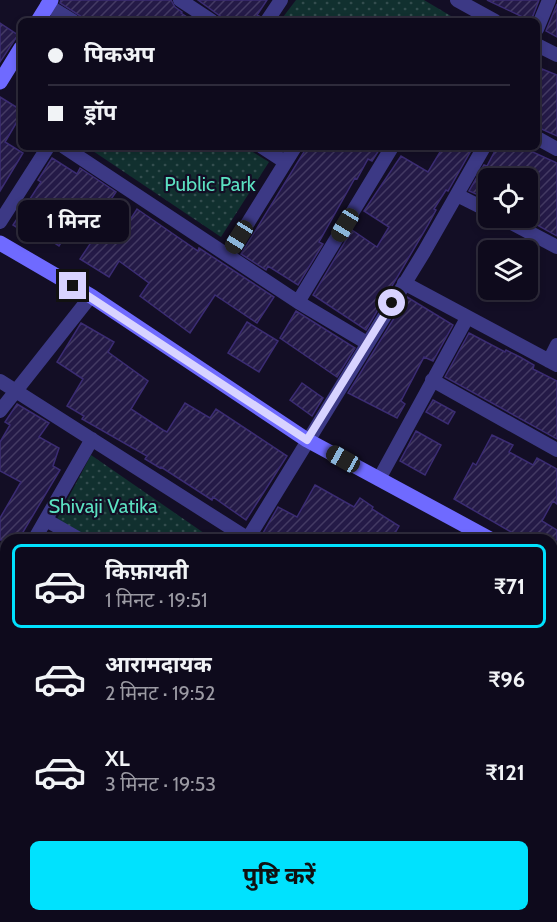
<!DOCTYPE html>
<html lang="hi">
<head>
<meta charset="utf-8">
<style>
  body { margin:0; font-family:Cabin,"Noto Sans Devanagari",sans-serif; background:#171325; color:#f1f3f6; height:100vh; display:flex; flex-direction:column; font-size:22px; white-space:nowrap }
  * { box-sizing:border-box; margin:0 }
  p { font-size:20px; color:#9b9aa3 }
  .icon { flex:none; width:33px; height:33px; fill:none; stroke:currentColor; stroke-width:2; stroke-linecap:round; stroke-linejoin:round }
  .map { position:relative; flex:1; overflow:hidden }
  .drawer { position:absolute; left:0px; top:534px; width:558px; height:388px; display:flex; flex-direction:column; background:#0e0a1c; border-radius:18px 18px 0 0; box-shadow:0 3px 9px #0003,0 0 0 2px #2e2b3b }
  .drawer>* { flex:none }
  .hud { position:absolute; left:18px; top:18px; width:522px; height:132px; border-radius:9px; box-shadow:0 3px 9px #0003,0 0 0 2px #2e2b3b; display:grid; align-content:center; height:132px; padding:0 30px; background:#0e0a1c }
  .buttons { position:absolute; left:478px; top:168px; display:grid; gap:12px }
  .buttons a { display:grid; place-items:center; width:60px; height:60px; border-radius:9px; background:#0e0a1c; box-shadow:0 3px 9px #0003,0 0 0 2px #2e2b3b; font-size:30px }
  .end { position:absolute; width:27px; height:27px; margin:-14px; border:8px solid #d8d3ff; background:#111; box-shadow:0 0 0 3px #111 }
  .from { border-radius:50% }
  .bubble { position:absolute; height:42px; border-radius:9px; background:#0e0a1c; box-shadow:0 3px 9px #0003,0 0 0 2px #2e2b3b; font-size:20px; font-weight:700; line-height:42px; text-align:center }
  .car { position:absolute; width:18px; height:36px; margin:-18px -9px; border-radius:8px; box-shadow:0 0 4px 2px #0007; background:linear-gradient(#222 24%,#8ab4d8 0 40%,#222 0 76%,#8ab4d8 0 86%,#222 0) }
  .hud b { display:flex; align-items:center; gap:21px; height:57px; font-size:22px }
  .hud b+b { border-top:2px solid #2e2b3b }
  .hud i { width:15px; height:15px; background:#f1f3f6 }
  ul { padding:10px 0 0; list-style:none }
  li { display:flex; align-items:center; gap:18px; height:84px; margin:0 12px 9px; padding:0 18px; border:3px solid transparent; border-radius:9px }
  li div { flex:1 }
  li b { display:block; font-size:22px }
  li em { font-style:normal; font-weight:700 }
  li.on { border-color:#00e2fe }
  li>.icon { width:54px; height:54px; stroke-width:1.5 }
  .cta { display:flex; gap:12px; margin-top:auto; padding:12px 30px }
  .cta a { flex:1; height:69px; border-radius:9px; background:#00e2fe; color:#111; font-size:24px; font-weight:700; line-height:69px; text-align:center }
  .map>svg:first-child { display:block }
  .park { fill:url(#park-dots) }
  .building { fill:url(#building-hatch); stroke:#3b2c73; stroke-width:1.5 }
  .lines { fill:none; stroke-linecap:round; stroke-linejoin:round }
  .street { stroke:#3c3985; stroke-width:14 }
  .secondary { stroke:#6f6aff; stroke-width:15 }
  .route { stroke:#d8d3ff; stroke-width:8 }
  .labels { text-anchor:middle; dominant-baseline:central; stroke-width:4.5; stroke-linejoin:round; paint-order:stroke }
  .park-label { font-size:20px; fill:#5ce1c1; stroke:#130e25 }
</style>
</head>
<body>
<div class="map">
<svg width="557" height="922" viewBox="0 0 557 922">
  <defs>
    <pattern id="park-dots" width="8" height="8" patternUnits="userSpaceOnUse" patternTransform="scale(1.5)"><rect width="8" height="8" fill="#11302f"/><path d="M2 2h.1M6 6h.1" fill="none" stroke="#334d4e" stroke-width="1.8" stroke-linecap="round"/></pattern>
    <pattern id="building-hatch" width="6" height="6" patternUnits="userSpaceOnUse" patternTransform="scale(1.5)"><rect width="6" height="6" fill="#241a47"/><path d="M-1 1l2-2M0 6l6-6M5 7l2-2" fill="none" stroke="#433a63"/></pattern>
  </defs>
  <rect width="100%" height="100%" fill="#130e25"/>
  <path class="park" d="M296 0H424L456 19 455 21H280Z
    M87 147H245L269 162 221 237Z
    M91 455 214 540H93L57 519Z"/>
  <path class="building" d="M61 0H171L175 7 182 12 181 13 193 21H88L60 3Z
    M198 0H267L257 15 259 16 258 21H227Z
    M487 0H539L531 21Z
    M557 4V37L546 31Z
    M0 23 18 35 0 62Z
    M537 67 557 75V136L537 127Z
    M0 97 21 110V115L5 142 23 153 0 191Z
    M307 147H381L372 161 368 159 357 179 355 178 319 242 323 244 298 285 268 266 266 270 241 254Z
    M443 147H473L448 191 446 190 434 209 436 210 428 225 366 330 313 295 352 230 377 247 389 227 364 211 401 156 428 172Z
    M497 147H522L557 163V236L528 220V178H523L498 167 492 178H489V185L483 197 469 191 484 165 487 166Z
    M52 158 77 174 80 168 116 192 103 211 108 214 102 223 81 210 59 246 33 229 29 235 13 225 41 182 38 180Z
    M137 209 198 251 199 248 274 297 257 323 215 295 190 333 140 296 149 283 119 261 109 277 80 259 102 226 119 237Z
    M407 297 453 325 433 361 424 357 401 401 405 404 397 418 348 393Z
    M296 311 355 348 337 377 280 338Z
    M247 322 278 341 259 372 228 353Z
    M81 323 114 342 108 352 148 381 131 409 163 430 167 432 185 403 210 418 216 409 287 456 246 520 213 497 212 500 161 467 160 468 145 459 147 456 82 419 84 416 67 406 83 379 57 362Z
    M469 333 505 352 506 350 520 357 534 365 533 369 557 381V439L445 377Z
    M302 383 323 398 312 416 290 400Z
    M433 400 455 412 448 424 426 412Z
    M17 404 49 423 39 437 59 448 53 466 60 470 23 532 26 533 22 540H0V518L21 482 0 471V442L10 425 5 422Z
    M416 431 441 445 425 475 400 461Z
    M492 435 513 445 509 452 533 465 537 458 557 469V504L553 501 542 521 557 530V540H518L512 537 513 533 454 499 473 463 476 465Z
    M315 485 354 507 360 498 373 507 372 509 399 526 391 540H259L278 507 297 517Z"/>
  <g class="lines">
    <path class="street" d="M180 0 212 21
      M457 0 495 21
      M47 5 73 21
      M267 21 281 0
      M537 29 549 0
      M537 45 557 55
      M537 138 557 149
      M64 147 298 302 367 343
      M262 147 285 162
      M457 195 489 211
      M502 218 557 247
      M0 222 48 147
      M228 255 295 147
      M404 283 557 365
      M298 302 392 147
      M549 361 557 345
      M432 380 557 450
      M0 381 250 540
      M0 411 91 296
      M379 479 467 318
      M46 520 81 540
      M34 540 92 439
      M247 540 424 252 484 147
      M0 593 6 584
      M552 696 557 698
      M555 898 557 881
      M55 916V922
      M0 918 10 916
      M125 922V916
      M187 922V916
      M419 922 420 916"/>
    <path class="secondary" d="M38 21 51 0
      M0 82 21 48
      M0 243 91 296 307 440 492 540
      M552 572 557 575
      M552 601 557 589
      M0 823 6 825"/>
  </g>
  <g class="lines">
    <path class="route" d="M73 286 307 440 392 303"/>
  </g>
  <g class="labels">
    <g class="park-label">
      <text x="210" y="184">Public Park</text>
      <text x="103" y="506">Shivaji Vatika</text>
    </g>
  </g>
</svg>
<div class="buttons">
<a><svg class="icon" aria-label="locate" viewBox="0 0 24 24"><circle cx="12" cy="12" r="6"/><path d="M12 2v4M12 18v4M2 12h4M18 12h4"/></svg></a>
<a><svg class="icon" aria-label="layers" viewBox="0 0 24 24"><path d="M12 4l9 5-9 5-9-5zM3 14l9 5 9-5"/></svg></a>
</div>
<i class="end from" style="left:392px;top:303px"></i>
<i class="end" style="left:73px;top:286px"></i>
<div class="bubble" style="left:18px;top:200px;width:111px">1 मिनट</div>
<i class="car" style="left:345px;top:225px;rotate:211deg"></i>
<i class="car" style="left:239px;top:237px;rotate:212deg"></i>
<i class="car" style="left:343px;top:459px;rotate:299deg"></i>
<div class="hud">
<b><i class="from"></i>पिकअप</b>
<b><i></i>ड्रॉप</b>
</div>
<section class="drawer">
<ul>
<li class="on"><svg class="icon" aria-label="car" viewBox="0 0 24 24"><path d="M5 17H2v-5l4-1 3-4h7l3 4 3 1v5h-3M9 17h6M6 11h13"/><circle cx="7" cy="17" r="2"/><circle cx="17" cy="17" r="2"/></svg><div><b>किफ़ायती</b><p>1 मिनट · 19:51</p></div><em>₹71</em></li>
<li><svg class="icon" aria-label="car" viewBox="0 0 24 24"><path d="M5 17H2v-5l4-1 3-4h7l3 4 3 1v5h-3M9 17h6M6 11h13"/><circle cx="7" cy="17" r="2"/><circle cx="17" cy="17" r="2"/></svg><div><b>आरामदायक</b><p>2 मिनट · 19:52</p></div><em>₹96</em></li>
<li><svg class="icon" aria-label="car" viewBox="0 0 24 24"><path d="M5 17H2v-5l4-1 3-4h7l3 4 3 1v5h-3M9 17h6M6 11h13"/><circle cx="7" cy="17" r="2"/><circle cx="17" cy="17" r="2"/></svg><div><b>XL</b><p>3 मिनट · 19:53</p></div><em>₹121</em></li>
</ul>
<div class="cta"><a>पुष्टि करें</a></div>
</section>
</div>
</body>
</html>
